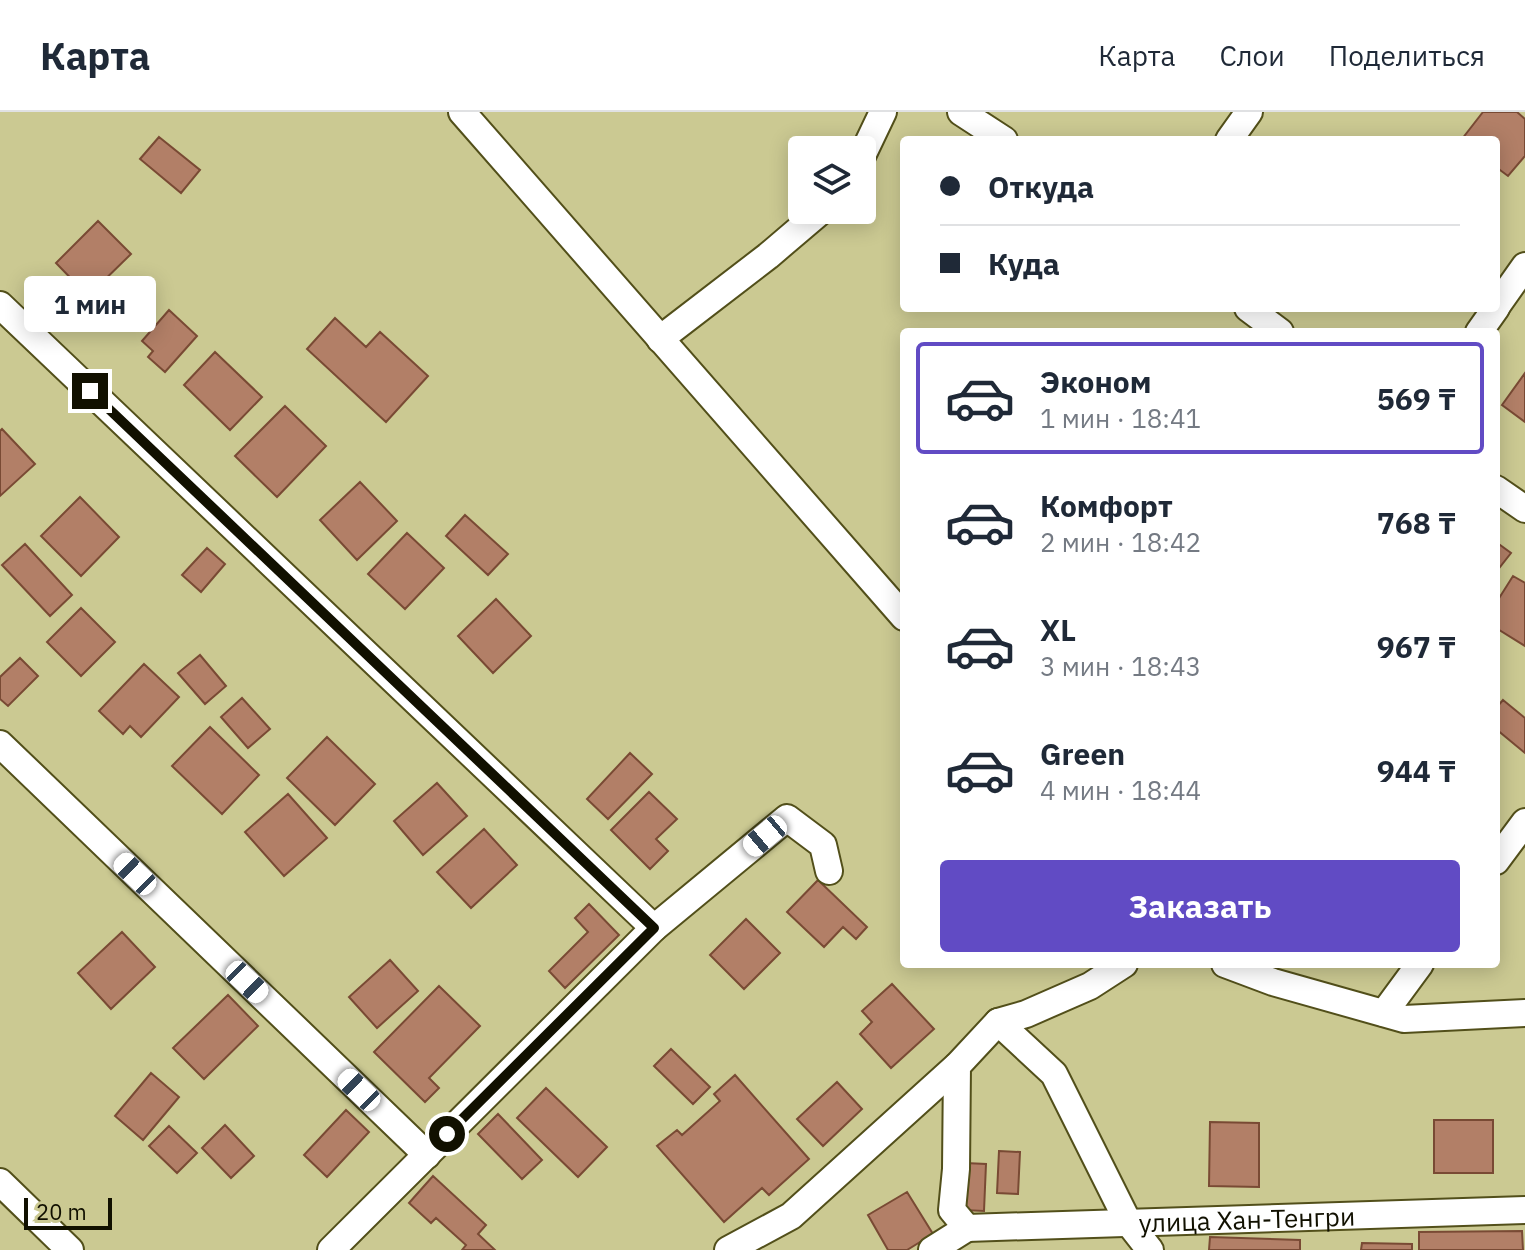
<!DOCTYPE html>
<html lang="ru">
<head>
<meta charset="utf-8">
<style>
  body { margin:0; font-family:"IBM Plex Sans",sans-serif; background:#f2f2f3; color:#1f2937; height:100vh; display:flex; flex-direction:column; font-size:30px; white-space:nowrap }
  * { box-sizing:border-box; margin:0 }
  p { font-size:26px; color:#747a83 }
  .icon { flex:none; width:44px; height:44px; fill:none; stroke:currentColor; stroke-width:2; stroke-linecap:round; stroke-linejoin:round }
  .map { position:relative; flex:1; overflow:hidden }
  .drawer { position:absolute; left:900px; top:216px; width:600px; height:640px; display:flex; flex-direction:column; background:#fff; border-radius:8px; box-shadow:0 4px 20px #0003 }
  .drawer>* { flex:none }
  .hud { position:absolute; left:900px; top:24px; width:600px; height:176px; border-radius:8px; box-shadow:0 4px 20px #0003; display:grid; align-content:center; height:176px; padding:0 40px; background:#fff }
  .fabs { position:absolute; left:788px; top:24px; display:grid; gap:16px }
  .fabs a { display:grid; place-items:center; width:88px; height:88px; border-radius:8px; background:#fff; box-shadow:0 4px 20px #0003; font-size:40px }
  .scale { position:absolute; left:24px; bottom:20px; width:88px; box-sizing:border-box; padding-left:8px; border:4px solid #111000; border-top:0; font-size:22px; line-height:28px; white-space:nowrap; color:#111000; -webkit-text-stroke:6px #cbc992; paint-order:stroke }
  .end { position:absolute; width:36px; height:36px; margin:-18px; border:10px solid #111000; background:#fff; box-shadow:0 0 0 4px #fff }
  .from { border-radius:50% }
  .bubble { position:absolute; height:56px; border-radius:8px; background:#fff; box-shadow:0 4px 20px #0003; font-size:26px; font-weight:700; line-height:56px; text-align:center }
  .car { position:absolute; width:24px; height:48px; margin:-24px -12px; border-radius:10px; box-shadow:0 0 6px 2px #0007; background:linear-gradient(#fff 24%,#345 0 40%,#fff 0 76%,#345 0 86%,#fff 0) }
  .hud b { display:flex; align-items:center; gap:28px; height:76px; font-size:30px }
  .hud b+b { border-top:2px solid #e0e1e3 }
  .hud i { width:20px; height:20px; background:#1f2937 }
  ul { padding:14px 0 0; list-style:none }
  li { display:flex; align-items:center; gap:24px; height:112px; margin:0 16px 12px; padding:0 24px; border:4px solid transparent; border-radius:8px }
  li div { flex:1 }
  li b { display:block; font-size:30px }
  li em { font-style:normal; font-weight:700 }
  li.active { border-color:#614bc4 }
  li>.icon { width:72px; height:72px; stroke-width:1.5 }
  .cta { display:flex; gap:16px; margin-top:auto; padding:16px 40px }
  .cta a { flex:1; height:92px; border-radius:8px; background:#614bc4; color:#fff; font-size:32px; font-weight:700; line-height:92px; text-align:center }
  header { display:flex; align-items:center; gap:48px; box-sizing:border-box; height:112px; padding:0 40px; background:#fff; border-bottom:2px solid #e0e1e3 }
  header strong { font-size:38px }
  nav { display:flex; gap:44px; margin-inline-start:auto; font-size:28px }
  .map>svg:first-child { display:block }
  .building { fill:#b27f67; stroke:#794a34; stroke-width:2 }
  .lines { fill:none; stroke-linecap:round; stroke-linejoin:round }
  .street-casing { stroke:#524f1a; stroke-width:30 }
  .street { stroke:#fff; stroke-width:26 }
  .route { stroke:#111000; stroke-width:10 }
  .labels { text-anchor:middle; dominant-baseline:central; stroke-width:8; stroke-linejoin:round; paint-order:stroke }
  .street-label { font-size:26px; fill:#111000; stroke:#cbc992 }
</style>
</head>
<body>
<header>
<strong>Карта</strong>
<nav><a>Карта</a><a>Слои</a><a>Поделиться</a></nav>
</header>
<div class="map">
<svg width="1525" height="1138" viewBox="0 0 1525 1138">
  <rect width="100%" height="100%" fill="#cbc992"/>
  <path class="building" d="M1483 0H1517L1525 7V44L1508 64 1496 55V28L1462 27Z
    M159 25 200 58 181 81 140 47Z
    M98 109 131 142 88 184 56 151Z
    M169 198 197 224 165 260 148 245 153 239 142 229Z
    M335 206 366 235 380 220 428 264 386 310 307 237Z
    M215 240 262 285 230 318 184 273Z
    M1525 261V310L1502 293Z
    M285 294 326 334 277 385 235 344Z
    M2 317 35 352 0 384V319Z
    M360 370 397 409 357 448 320 408Z
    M80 385 119 425 81 464 41 424Z
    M465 403 508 442 488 463 446 424Z
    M407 421 444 456 405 497 368 462Z
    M1496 430 1511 441 1496 460Z
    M25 432 72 483 50 504 2 453Z
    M207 436 225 452 201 480 182 463Z
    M1513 464 1525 471V534L1496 516V491Z
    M496 487 531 524 493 561 458 524Z
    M81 496 115 530 81 564 47 530Z
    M200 543 226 574 205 592 178 561Z
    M20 546 38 564 8 594 0 587V565Z
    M144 552 179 585 141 625 130 614 123 622 99 599Z
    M242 586 270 617 248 636 221 605Z
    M1503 588 1525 606V641L1496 617V596Z
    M210 615 259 663 222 702 172 654Z
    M327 625 375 672 335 713 287 666Z
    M630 641 652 662 608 707 587 687Z
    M437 671 467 704 423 743 394 709Z
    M649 680 677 707 656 727 668 739 650 757 611 718Z
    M288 682 327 726 284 764 245 720Z
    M484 717 517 753 471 796 437 760Z
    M818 768 867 815 856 827 843 815 824 835 787 800Z
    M589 792 619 823 565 876 549 859 588 820 575 806Z
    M746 807 780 841 744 877 710 843Z
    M122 820 155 855 111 897 78 861Z
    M390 848 418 879 377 916 349 885Z
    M892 872 934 917 891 956 860 922 872 910 862 899Z
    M439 874 480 914 429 966 439 976 425 990 374 940Z
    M228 883 258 914 204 967 173 936Z
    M671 937 710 975 693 992 654 954Z
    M151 961 179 985 143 1028 115 1004Z
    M735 963 809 1047 769 1083 762 1076 724 1110 657 1034 677 1018 682 1023 720 989 714 982Z
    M837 970 862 997 823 1034 797 1007Z
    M546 976 607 1035 578 1065 517 1006Z
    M346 998 369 1020 327 1065 304 1043Z
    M498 1002 542 1048 522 1067 478 1022Z
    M1434 1008H1493V1061H1434Z
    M1210 1010 1259 1011V1075L1209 1074Z
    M225 1013 254 1044 231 1066 202 1036Z
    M169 1014 197 1041 177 1061 149 1034Z
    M999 1039 1020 1040 1018 1082 997 1081Z
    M965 1051 986 1052 984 1099 963 1098Z
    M433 1064 486 1113 478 1122 495 1138H462L466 1133 436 1106 431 1111 409 1091Z
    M907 1080 933 1122 907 1138H888L868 1103Z
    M1522 1119 1523 1138H1419V1120Z
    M1210 1125 1300 1128V1138H1209Z
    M1362 1131 1412 1132V1138H1361Z"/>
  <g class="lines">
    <defs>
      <g id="street">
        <path d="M462 0 904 505"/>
        <path d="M961 0 1004 28"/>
        <path d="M1229 28 1249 0"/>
        <path d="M862 44 883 0"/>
        <path d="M0 193 654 816 787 706 823 733 829 759"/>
        <path d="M1496 195 1525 154"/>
        <path d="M1248 196 1280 220"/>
        <path d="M1479 220 1496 196"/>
        <path d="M660 227 768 144 822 98"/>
        <path d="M1496 377 1525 397"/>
        <path d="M0 632 427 1043"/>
        <path d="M1496 749 1525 710"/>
        <path d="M1225 852 1273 870 1404 907 1525 901"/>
        <path d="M1384 901 1420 852"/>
        <path d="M998 910 1054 962 1128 1110 1150 1138"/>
        <path d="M0 1070 70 1138"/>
        <path id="s1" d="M967 1116 1525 1098"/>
        <path d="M967 1116 952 1098 956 1057 957 954 998 910 1026 902 1090 874 1124 852"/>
        <path d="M331 1138 654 816"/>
        <path d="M728 1138 791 1104 957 954"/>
        <path d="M932 1138 967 1116"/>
      </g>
    </defs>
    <use href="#street" class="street-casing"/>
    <use href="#street" class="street"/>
  </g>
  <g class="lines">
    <path class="route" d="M90 279 654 816 447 1022"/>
  </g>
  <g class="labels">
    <g class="street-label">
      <text stroke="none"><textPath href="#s1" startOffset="280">улица Хан-Тенгри</textPath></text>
    </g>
  </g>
</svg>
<div class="fabs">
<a><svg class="icon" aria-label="layers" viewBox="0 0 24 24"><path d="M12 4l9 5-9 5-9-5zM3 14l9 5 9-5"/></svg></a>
</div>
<div class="scale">20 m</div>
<i class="end from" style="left:447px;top:1022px"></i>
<i class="end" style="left:90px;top:279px"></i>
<div class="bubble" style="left:24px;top:164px;width:132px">1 мин</div>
<i class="car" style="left:765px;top:724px;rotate:230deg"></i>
<i class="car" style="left:135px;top:762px;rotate:314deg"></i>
<i class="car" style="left:247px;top:870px;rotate:134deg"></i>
<i class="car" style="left:359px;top:978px;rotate:314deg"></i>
<div class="hud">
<b><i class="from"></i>Откуда</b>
<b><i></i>Куда</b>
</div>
<section class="drawer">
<ul>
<li class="active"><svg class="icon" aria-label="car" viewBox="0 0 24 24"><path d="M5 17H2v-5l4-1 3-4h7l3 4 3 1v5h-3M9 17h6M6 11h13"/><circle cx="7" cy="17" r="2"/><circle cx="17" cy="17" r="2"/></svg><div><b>Эконом</b><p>1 мин · 18:41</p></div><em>569 ₸</em></li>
<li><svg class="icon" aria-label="car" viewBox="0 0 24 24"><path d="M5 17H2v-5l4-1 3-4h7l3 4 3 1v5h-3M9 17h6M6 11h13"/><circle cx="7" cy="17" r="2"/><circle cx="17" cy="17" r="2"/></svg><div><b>Комфорт</b><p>2 мин · 18:42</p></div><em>768 ₸</em></li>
<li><svg class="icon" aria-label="car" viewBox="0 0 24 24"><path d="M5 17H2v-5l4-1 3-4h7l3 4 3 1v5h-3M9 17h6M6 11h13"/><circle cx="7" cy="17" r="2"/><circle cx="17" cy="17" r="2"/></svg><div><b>XL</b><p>3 мин · 18:43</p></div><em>967 ₸</em></li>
<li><svg class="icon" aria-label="car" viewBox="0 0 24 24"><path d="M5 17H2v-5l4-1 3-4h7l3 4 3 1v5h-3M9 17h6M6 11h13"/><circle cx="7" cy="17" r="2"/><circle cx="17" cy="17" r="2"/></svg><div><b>Green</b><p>4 мин · 18:44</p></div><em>944 ₸</em></li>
</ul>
<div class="cta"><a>Заказать</a></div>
</section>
</div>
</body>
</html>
